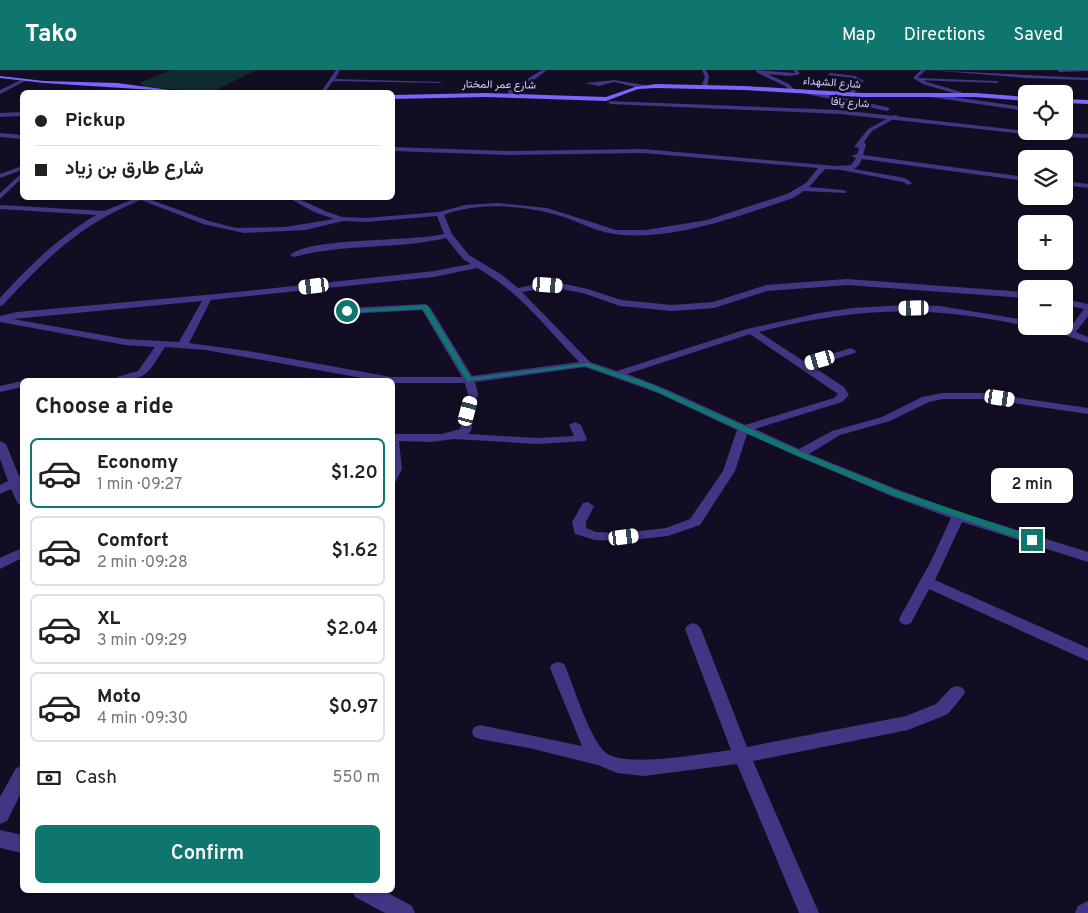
<!DOCTYPE html>
<html lang="en">
<head>
<meta charset="utf-8">
<style>
  body { margin:0; font-family:Overpass,Vazirmatn,sans-serif; background:#f6f6f6; color:#202124; height:100vh; display:flex; flex-direction:column; font-size:19px; white-space:nowrap }
  * { box-sizing:border-box; margin:0 }
  p { font-size:16px; color:#757577 }
  .icon { flex:none; width:28px; height:28px; fill:none; stroke:currentColor; stroke-width:2; stroke-linecap:round; stroke-linejoin:round }
  .map { position:relative; flex:1; overflow:hidden }
  .details { position:absolute; left:20px; top:308px; width:375px; height:515px; display:flex; flex-direction:column; background:#fff; border-radius:8px; box-shadow:0 1px 4px #0004 }
  .details>* { flex:none }
  .hud { position:absolute; left:20px; top:20px; width:375px; height:110px; border-radius:8px; box-shadow:0 1px 4px #0004; display:grid; align-content:center; height:110px; padding:0 15px; background:#fff }
  .controls { position:absolute; left:1018px; top:15px; display:grid; gap:10px }
  .controls a { display:grid; place-items:center; width:55px; height:55px; border-radius:8px; background:#fff; box-shadow:0 1px 4px #0004; font-size:25px }
  .end { position:absolute; width:22px; height:22px; margin:-11px; border:6px solid #0f766e; background:#fff; box-shadow:0 0 0 2px #fff }
  .from { border-radius:50% }
  .bubble { position:absolute; height:35px; border-radius:8px; background:#fff; box-shadow:0 1px 4px #0004; font-size:16px; font-weight:600; line-height:35px; text-align:center }
  .car { position:absolute; width:15px; height:30px; margin:-15px -8px; border-radius:6px; box-shadow:0 0 4px 1px #0007; background:linear-gradient(#fff 24%,#345 0 40%,#fff 0 76%,#345 0 86%,#fff 0) }
  .hud b { display:flex; align-items:center; gap:18px; height:48px; font-size:19px }
  .hud b+b { border-top:1px solid #e0e0e0 }
  .hud i { width:12px; height:12px; background:#202124 }
  ul { padding:0; list-style:none }
  li { display:flex; align-items:center; gap:15px; height:70px; margin:0 10px 8px; padding:0 5px; border:2px solid #e0e0e0; border-radius:8px }
  li div { flex:1 }
  li b { display:block; font-size:19px }
  li em { font-style:normal; font-weight:600 }
  li.current { border-color:#0f766e }
  li>.icon { width:45px; height:45px; stroke-width:1.5 }
  h2 { padding:0 15px; font-size:22px; line-height:60px }
  .pay { display:flex; align-items:center; gap:12px; height:55px; padding:0 15px; font-size:19px }
  .pay p { margin-inline-start:auto }
  .button { display:flex; gap:10px; margin-top:auto; padding:10px 15px }
  .button a { flex:1; height:58px; border-radius:8px; background:#0f766e; color:#fff; font-size:20px; font-weight:600; line-height:58px; text-align:center }
  header { display:flex; align-items:center; gap:30px; box-sizing:border-box; height:70px; padding:0 25px; background:#0f766e; color:#fff }
  header strong { font-size:24px }
  nav { display:flex; gap:28px; margin-inline-start:auto; font-size:18px }
  .map>svg:first-child { display:block }
  .green { fill:#102b2d }
  .lines { fill:none; stroke-linecap:round; stroke-linejoin:round }
  .minor { fill:#403684; fill-rule:evenodd }
  .tertiary { fill:#403684; fill-rule:evenodd }
  .secondary { fill:#7866ff; fill-rule:evenodd }
  .route { fill:#0f766e }
  .labels { text-anchor:middle; dominant-baseline:central; stroke-width:5; stroke-linejoin:round; paint-order:stroke }
  .far-street-label { font-size:11px; fill:#d9cfff; stroke:#130d23 }
</style>
</head>
<body>
<header>
<strong>Tako</strong>
<nav><a>Map</a><a>Directions</a><a>Saved</a></nav>
</header>
<div class="map">
<svg width="1088" height="843" viewBox="0 0 1088 843">
  <rect width="100%" height="100%" fill="#130d23"/>
  <path class="green" d="M171 0H257L212 22 146 17 139 13Z"/>
  <g class="lines">
    <path class="minor" d="M336 0H340L335 9 442 12 440 13 333 11 325 22H321Z
      M542 0H547L526 16 513 23V26H509L508 21Z
      M702 0H706L709 7 707 17 704 19 701 17 705 7Z
      M756 0 795 3 793 0H797L800 4 789 6 767 4 789 14 795 20 792 22 785 16 756 2Z
      M929 0 1088 8V10L1026 8Z
      M1057 0H1088V1L1059 2Z
      M830 3 855 6 864 11 859 15 852 27 849 25 854 14 858 11 854 8 828 5Z
      M917 8 997 11 999 12 997 13 915 10Z
      M21 10 25 11 0 24V20Z
      M614 10 644 15 647 17 644 19 614 12 599 16 585 13Z
      M932 24 1026 37V41L930 27Z
      M22 42V46L0 47V43Z
      M894 45 899 46 872 61 864 72 866 75 863 85 1026 107V111L862 89 859 95 854 99 905 108 912 113 909 115 903 112 841 100 825 99 809 117 843 120 847 122 845 123 804 121 793 128C739 146 680 169 622 165 599 164 579 151 557 145 524 135 477 132 444 145L452 164 469 185 502 205 518 218 547 212 560 213 588 219 621 230 672 235 713 232 766 215 847 209 1026 222V228L847 215 767 221 714 238 672 241 620 236 583 223 560 219 547 218 522 222 590 292 617 301 747 259 819 243 853 238 904 235 939 236 1026 250V256C928 235 856 237 759 262L805 292 851 278 856 281 855 283 812 296 844 317 849 325 842 332 755 359 799 379 832 361 882 347 922 327 943 323H986L1088 338V344L986 329H943L929 332 890 351 840 365 809 384 899 420 963 443 1088 482V492L962 452 935 510 1088 578V591L929 519 911 553 906 555 901 553 899 549 931 491 951 448 891 426 747 364 735 401 700 455 668 466 623 471 595 470 575 464 572 452 583 433 588 432 594 436 586 452V458L596 462 623 463 666 458 690 449 723 401 737 360 658 323 585 297 475 312 478 324 471 361 468 364 537 368 574 366 569 355 575 352 581 355 587 369 585 371 537 374 454 369 431 372 399 371 402 399 396 411 392 412V364H442L460 359 468 324 465 313H392V310H373L206 280 165 277C148 302 149 310 116 310L117 307 138 301 155 277 125 275 0 252V246L17 242 227 223 434 201 471 194 463 189 446 168C395 180 345 173 294 187L290 185C311 167 410 172 444 164L437 146 366 152 343 151 306 160 244 163 203 154 141 130C82 153 45 189 3 235L0 236V228C29 196 59 167 96 145L0 139V135L104 141 136 128H146L209 151 236 158 285 157 334 149 314 142 289 128H297L325 141 342 147 366 148 439 142 465 135 498 133 547 138 616 160H646L707 150 787 124 806 113 818 98 643 83 508 85 392 81V77L508 81 643 79 836 96 851 95 856 88 851 86 857 84 859 78 854 77 868 59ZM477 198C517 219 547 259 579 292L472 306 430 237 425 234 347 238 342 241 347 244 422 240 462 307H391L248 281 189 273 211 230 434 207ZM202 231 179 272 125 269 13 249ZM750 264 838 324 834 328 745 355 666 319 627 304Z
      M0 63 22 65V69L0 67Z
      M22 96V100L0 108V104Z
      M22 103V108L0 129V123Z
      M1064 111 1088 114V118L1064 115Z
      M1049 126H1056L1058 129 1051 131Z
      M1064 229 1088 234V246L1076 262 1088 267V273L1038 256H1055L1068 260 1084 239 1064 235Z
      M22 311V317L0 322V316Z
      M0 371 6 374 19 406 22 405V435L18 434 11 419 0 424V415L8 411 0 389Z
      M22 478V488L0 499V488Z
      M693 553 698 555 701 559 747 677 906 646 936 634 951 618 957 616 963 618 965 623 948 644 908 660 753 691 819 843H799L737 694 644 706 617 703 598 695 529 678 480 669 474 667 472 662 474 657 480 655 582 676 550 598 552 594 558 592 564 594 566 598C574 618 590 669 605 682 623 699 706 683 731 680L685 559 688 555Z
      M22 696V721L7 751 0 754V727L16 698Z
      M0 760 22 765V783L0 778Z
      M352 820H382L412 836 415 843H385L355 827Z
      M1088 831V843H1075L1078 836Z"/>
    <path class="tertiary" d="M921 0H926L918 7 927 12 961 22 965 25 958 27 957 24 923 14 913 8Z
      M799 19 887 37 890 39 887 41 797 22Z
      M608 31 840 40 1026 61 1088 64V68L1044 66 840 44 610 34Z"/>
    <path class="secondary" d="M0 6 44 11 117 13 185 22 44 13 0 8Z
      M656 14 744 16 862 23H975L1026 27V31L975 27H862L744 20 656 18 638 19 606 31 485 27 392 29V25L485 23 606 27 635 17Z
      M1064 29 1088 30V34L1064 33Z"/>
  </g>
  <path class="route" d="M427 235 471 308 588 293 651 314 802 382 898 421 1035 467 1037 470 1035 472H1029L892 425 797 386 646 317 585 296 467 311 423 239 347 243 344 241 347 240Z"/>
  <g class="labels">
    <g class="far-street-label">
      <text transform="translate(832 13) rotate(4)">شارع الشهداء</text>
      <text transform="translate(499 15) rotate(1)">شارع عمر المختار</text>
      <text transform="translate(850 33) rotate(4)">شارع يافا</text>
    </g>
  </g>
</svg>
<div class="controls">
<a><svg class="icon" aria-label="locate" viewBox="0 0 24 24"><circle cx="12" cy="12" r="6"/><path d="M12 2v4M12 18v4M2 12h4M18 12h4"/></svg></a>
<a><svg class="icon" aria-label="layers" viewBox="0 0 24 24"><path d="M12 4l9 5-9 5-9-5zM3 14l9 5 9-5"/></svg></a>
<a>+</a>
<a>−</a>
</div>
<i class="end from" style="left:347px;top:241px"></i>
<i class="end" style="left:1032px;top:470px"></i>
<div class="bubble" style="left:991px;top:398px;width:82px">2 min</div>
<i class="car" style="left:548px;top:215px;rotate:94deg"></i>
<i class="car" style="left:314px;top:216px;rotate:263deg"></i>
<i class="car" style="left:914px;top:238px;rotate:269deg"></i>
<i class="car" style="left:820px;top:290px;rotate:254deg"></i>
<i class="car" style="left:1000px;top:328px;rotate:99deg"></i>
<i class="car" style="left:468px;top:341px;rotate:15deg"></i>
<i class="car" style="left:624px;top:467px;rotate:83deg"></i>
<div class="hud">
<b><i class="from"></i>Pickup</b>
<b><i></i>شارع طارق بن زياد</b>
</div>
<section class="details">
<h2>Choose a ride</h2>
<ul>
<li class="current"><svg class="icon" aria-label="car" viewBox="0 0 24 24"><path d="M5 17H2v-5l4-1 3-4h7l3 4 3 1v5h-3M9 17h6M6 11h13"/><circle cx="7" cy="17" r="2"/><circle cx="17" cy="17" r="2"/></svg><div><b>Economy</b><p>1 min · 09:27</p></div><em>$1.20</em></li>
<li><svg class="icon" aria-label="car" viewBox="0 0 24 24"><path d="M5 17H2v-5l4-1 3-4h7l3 4 3 1v5h-3M9 17h6M6 11h13"/><circle cx="7" cy="17" r="2"/><circle cx="17" cy="17" r="2"/></svg><div><b>Comfort</b><p>2 min · 09:28</p></div><em>$1.62</em></li>
<li><svg class="icon" aria-label="car" viewBox="0 0 24 24"><path d="M5 17H2v-5l4-1 3-4h7l3 4 3 1v5h-3M9 17h6M6 11h13"/><circle cx="7" cy="17" r="2"/><circle cx="17" cy="17" r="2"/></svg><div><b>XL</b><p>3 min · 09:29</p></div><em>$2.04</em></li>
<li><svg class="icon" aria-label="car" viewBox="0 0 24 24"><path d="M5 17H2v-5l4-1 3-4h7l3 4 3 1v5h-3M9 17h6M6 11h13"/><circle cx="7" cy="17" r="2"/><circle cx="17" cy="17" r="2"/></svg><div><b>Moto</b><p>4 min · 09:30</p></div><em>$0.97</em></li>
</ul>
<div class="pay"><svg class="icon" aria-label="cash" viewBox="0 0 24 24"><path d="M3 7h18v10H3z"/><circle cx="12" cy="12" r="2"/></svg>Cash<p>550 m</p></div>
<div class="button"><a>Confirm</a></div>
</section>
</div>
</body>
</html>
